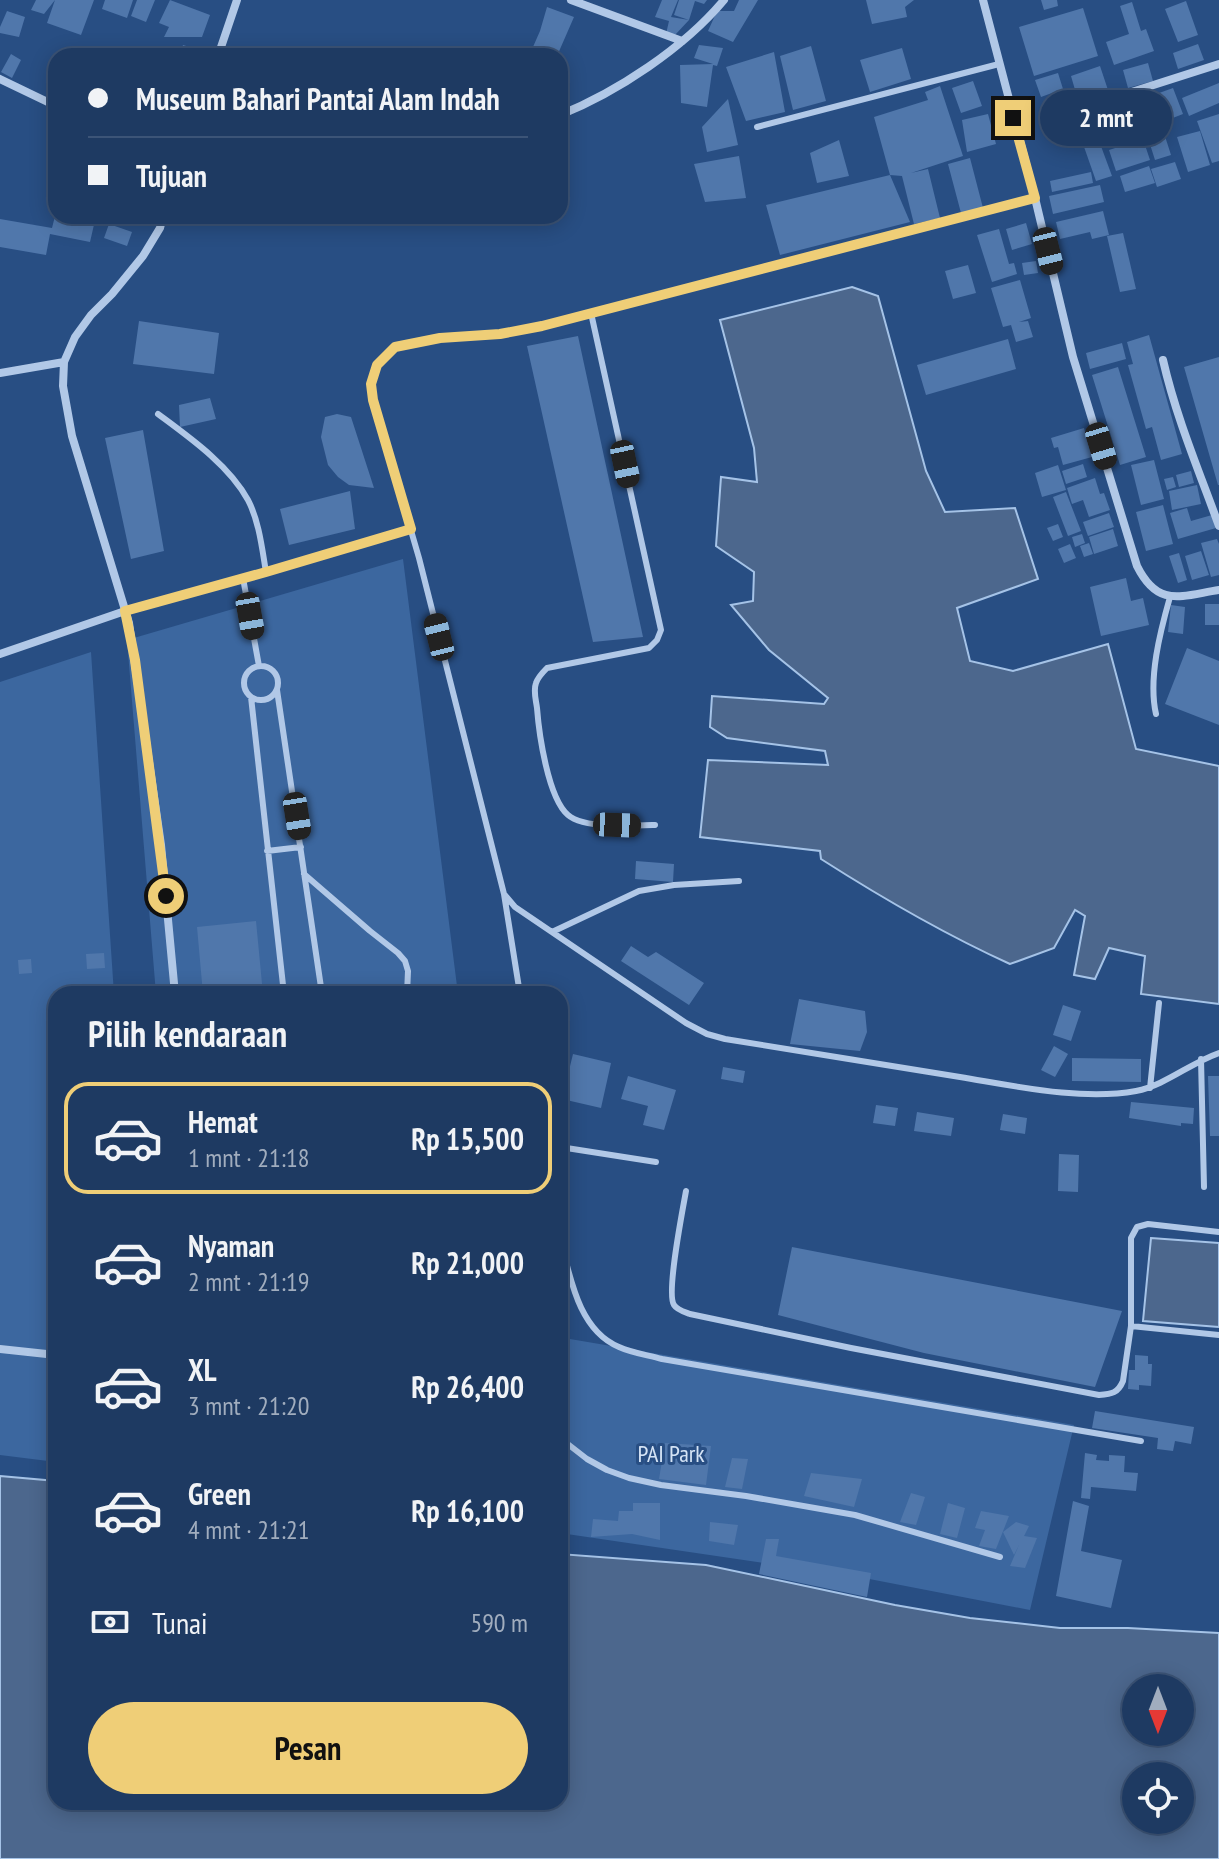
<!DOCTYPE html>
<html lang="id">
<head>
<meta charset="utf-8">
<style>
  body { margin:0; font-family:"PT Sans Narrow",sans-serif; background:#264168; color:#f1f3f6; height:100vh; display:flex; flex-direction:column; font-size:30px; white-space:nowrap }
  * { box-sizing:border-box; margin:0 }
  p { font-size:26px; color:#a1adbe }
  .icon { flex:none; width:44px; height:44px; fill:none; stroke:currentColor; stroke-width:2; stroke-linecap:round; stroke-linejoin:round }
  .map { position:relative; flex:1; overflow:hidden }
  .side { position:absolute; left:48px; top:986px; width:520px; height:824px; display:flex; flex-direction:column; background:#1e3a62; border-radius:24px; box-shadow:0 4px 20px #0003,0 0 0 2px #3c5477 }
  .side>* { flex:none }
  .banner { position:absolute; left:48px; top:48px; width:520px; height:176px; border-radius:24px; box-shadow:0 4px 20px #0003,0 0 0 2px #3c5477; display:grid; align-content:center; height:176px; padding:0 40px; background:#1e3a62 }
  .needle { width:52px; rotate:180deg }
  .fabs { position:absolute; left:1122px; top:1674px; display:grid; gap:16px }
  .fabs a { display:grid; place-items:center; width:72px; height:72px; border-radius:50%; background:#1e3a62; box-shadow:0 4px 20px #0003,0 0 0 2px #3c5477; font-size:40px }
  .end { position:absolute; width:36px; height:36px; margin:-18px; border:10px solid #efce77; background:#111; box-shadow:0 0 0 4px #111 }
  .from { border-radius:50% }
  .bubble { position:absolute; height:56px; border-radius:28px; background:#1e3a62; box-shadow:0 4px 20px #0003,0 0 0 2px #3c5477; font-size:26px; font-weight:800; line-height:56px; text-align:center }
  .car { position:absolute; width:24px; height:48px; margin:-24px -12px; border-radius:10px; box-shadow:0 0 6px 2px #0007; background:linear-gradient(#222 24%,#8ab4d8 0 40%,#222 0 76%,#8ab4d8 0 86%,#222 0) }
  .banner b { display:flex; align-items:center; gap:28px; height:76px; font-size:30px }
  .banner b+b { border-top:2px solid #3c5477 }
  .banner i { width:20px; height:20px; background:#f1f3f6 }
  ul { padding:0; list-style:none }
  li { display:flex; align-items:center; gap:24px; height:112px; margin:0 16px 12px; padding:0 24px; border:4px solid transparent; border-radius:24px }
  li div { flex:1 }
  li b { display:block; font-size:30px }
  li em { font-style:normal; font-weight:800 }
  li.active { border-color:#efce77 }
  li>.icon { width:72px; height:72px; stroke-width:1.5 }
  h2 { padding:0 40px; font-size:36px; line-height:96px }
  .pay { display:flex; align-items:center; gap:20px; height:88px; padding:0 40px; font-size:30px }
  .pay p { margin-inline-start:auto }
  .primary-button { display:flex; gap:16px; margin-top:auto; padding:16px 40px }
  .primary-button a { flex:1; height:92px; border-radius:48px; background:#efce77; color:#111; font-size:32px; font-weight:800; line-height:92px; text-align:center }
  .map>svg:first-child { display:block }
  .green { fill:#3c679f }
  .water { fill:#4c678d; stroke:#a5c3e7; stroke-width:2; fill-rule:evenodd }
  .building { fill:#5077ab }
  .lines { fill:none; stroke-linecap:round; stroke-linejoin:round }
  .service { stroke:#b1c8e7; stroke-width:6 }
  .minor { stroke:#b1c8e7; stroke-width:8 }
  .route { stroke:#efce77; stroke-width:10 }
  .labels { text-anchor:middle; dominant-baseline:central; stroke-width:6; stroke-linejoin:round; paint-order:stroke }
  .park-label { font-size:24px; fill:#d4e3f5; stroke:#284e83 }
</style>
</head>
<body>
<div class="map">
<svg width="1219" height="1859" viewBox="0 0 1219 1859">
  <rect width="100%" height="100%" fill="#284e83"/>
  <path class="green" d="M403 559 458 994H156L127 640Z
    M91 652 114 994H56V1462L0 1455V682Z
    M570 1339 1074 1425 1030 1610 859 1577 560 1533V1357Z"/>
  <path class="water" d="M852 287 878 296 926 471 945 512 1015 508 1038 579 957 608 970 661 1013 671 1108 644 1136 749 1219 766V1004L1141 994 1145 956 1109 948 1095 979 1074 975 1085 916 1075 910 1054 948 1010 964C944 934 882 898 821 859L820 851 700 837 708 760 828 765 825 751 727 738 710 727 712 696 824 704 828 698 769 650 731 605 753 601 754 572 716 546 721 477 757 482 754 448 720 320Z
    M1151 1238 1219 1243V1327L1143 1321Z
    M0 1476 56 1481V1802H560V1554L706 1565 895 1605 970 1618 1060 1628H1128L1219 1633V1859H0ZM1136 1688H1180V1732H1136ZM1136 1776H1180V1820H1136Z"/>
  <path class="building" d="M36 0H55L44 14 31 10Z
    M55 0H94L81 35 47 23Z
    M105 0H133L127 18 102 9Z
    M137 0H155L146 22 131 16Z
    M170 0 210 15 202 37H164L169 27 159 23Z
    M662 0H678L671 17 689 20 675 35 666 34 669 21 655 17Z
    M679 0H707L704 4 695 1 689 20 674 15Z
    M739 0H758L733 42 708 31 717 11H734Z
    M866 0H914L905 7 907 17 872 24Z
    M1041 0H1057L1058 6 1044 10Z
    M1186 1 1198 35 1178 42 1165 9Z
    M1132 2 1141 31 1146 29 1154 51 1114 65 1106 42 1129 34 1120 6Z
    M547 7 574 17 557 56H529L540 31Z
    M1083 8 1098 56 1034 76 1019 27Z
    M7 11 25 17 19 37 0 33V27Z
    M1198 44 1204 60 1178 69 1173 53Z
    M183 45 206 52 205 56H179Z
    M699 45 723 48 717 66 713 65 707 107 681 103 680 65 713 64 694 58Z
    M811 46 826 101 793 110 780 56Z
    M902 48 911 79 870 92 860 60Z
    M774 52 785 112 746 121 726 67Z
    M11 54 21 60 12 78 1 72Z
    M1148 63 1153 81 1128 88 1123 70Z
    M1100 66 1108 90 1078 100 1071 76Z
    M1058 73 1063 89 1041 97 1035 80Z
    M973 81 982 106 961 113 952 88Z
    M1219 83V103L1189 116 1182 98Z
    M940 86 963 156 911 173 928 169 940 218 914 224 902 176 890 175 874 117 928 100 925 92Z
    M1173 88 1183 114 1147 128 1137 101Z
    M1109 97 1114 110 1135 104 1143 129 1115 138 1111 126 1099 129 1091 103Z
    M728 99 738 145 707 152 702 127Z
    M988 114 996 144 967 152 962 120Z
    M1219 114V161L1212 163 1197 121Z
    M1163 130 1171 155 1155 160 1147 135Z
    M1200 131 1210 165 1188 172 1177 137Z
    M1098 138 1112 176 1096 181 1083 144Z
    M1143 139 1150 160 1116 171 1109 150Z
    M839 140 849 176 817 183 810 153Z
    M739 156 746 198 705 202 694 164Z
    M970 158 983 208 961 213 948 164Z
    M1175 162 1181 179 1157 187 1151 169Z
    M1149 166 1155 183 1125 192 1120 176Z
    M1091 172 1093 183 1052 192 1050 181Z
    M890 175 910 222 780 255 766 205Z
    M1100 185 1104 202 1053 214 1049 196Z
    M1103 211 1109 235 1092 239 1090 232 1060 239 1056 222Z
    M55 216H96L90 242 50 234 46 255 0 247V219L52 228Z
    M1026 223 1032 244 1012 250 1006 229Z
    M109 224 132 232 127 246 104 238Z
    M999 229 1009 264 1014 263 1017 274 992 282 977 235Z
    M1123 233 1136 289 1120 292 1107 236Z
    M1036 261 1038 273 1024 275 1022 263Z
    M968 265 976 293 953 299 945 271Z
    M1020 280 1031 318 1019 322 1028 321 1033 337 1016 342 1011 325 1003 327 991 288Z
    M139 321 219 333 214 374 133 364Z
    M1149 335 1182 454 1161 460 1152 427 1146 429 1128 365 1133 364 1127 342Z
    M578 336 643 637 593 642 527 346Z
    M1008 339 1016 369 926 395 917 365Z
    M1122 343 1126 359 1090 369 1086 353Z
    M1219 357V485H1218L1184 367Z
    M1118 367 1146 457 1120 465 1092 375Z
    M210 398 216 419 180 427 179 405Z
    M337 414 351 417 374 488 349 485 338 477 328 465 321 437 325 417Z
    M1084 428 1092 457 1063 465 1058 447 1054 448 1051 438Z
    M143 430 164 551 131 559 105 438Z
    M1154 460 1164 499 1141 505 1131 465Z
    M1083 464 1087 477 1066 484 1062 471Z
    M1058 465 1066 490 1042 497 1035 473Z
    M1191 471 1194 483 1179 487 1176 475Z
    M1173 477 1176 487 1167 490 1164 479Z
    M1095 478 1100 494 1104 493 1110 510 1089 517 1083 500 1072 504 1067 488Z
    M1197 485 1201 504 1172 510 1169 491Z
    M350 491 355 529 289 545 280 509Z
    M1066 492 1081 531 1068 536 1053 497Z
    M1163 505 1173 544 1146 551 1136 512Z
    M1187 508 1191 521 1212 515 1216 528 1178 539 1170 513Z
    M1109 513 1114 527 1088 536 1083 522Z
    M1058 524 1063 537 1053 541 1047 528Z
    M1113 529 1118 546 1094 554 1089 537Z
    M1082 534 1085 543 1075 547 1072 537Z
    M1217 539 1219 544V575L1211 577 1201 543Z
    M1089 543 1093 554 1084 557 1080 546Z
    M1070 544 1076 558 1064 563 1058 549Z
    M1201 551 1209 575 1192 580 1185 556Z
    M1179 553 1187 580 1178 583 1169 556Z
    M1126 578 1131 601 1143 598 1149 625 1101 636 1090 587Z
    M1205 604H1219V625H1205Z
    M1171 605 1185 607 1183 634 1168 632Z
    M1187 648 1219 661V725L1165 704Z
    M636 861 674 864 673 882 635 879Z
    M256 921 263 994H203L197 927Z
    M631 946 648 957 656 952 704 983 689 1005 621 961Z
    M104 953 105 968 87 969 86 954Z
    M31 959 32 973 19 974 18 960Z
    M799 999 865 1011 867 1032 860 1051 790 1044Z
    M1063 1005 1081 1011 1071 1041 1053 1035Z
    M1054 1046 1068 1054 1055 1077 1041 1070Z
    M573 1054 611 1063 601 1108 562 1099Z
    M1072 1058 1141 1059V1082L1072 1081Z
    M723 1067 745 1071 743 1083 721 1079Z
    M628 1076 676 1090 664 1130 643 1125 648 1106 621 1099Z
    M1208 1076H1219V1136H1210Z
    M1131 1102 1194 1108 1193 1124 1181 1123V1126L1129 1118Z
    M876 1105 898 1108 895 1126 873 1123Z
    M917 1112 954 1118 951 1136 914 1131Z
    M1003 1114 1027 1118 1025 1134 1000 1130Z
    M1059 1154 1079 1155 1078 1192 1058 1191Z
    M792 1247 1122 1311 1095 1387 924 1353 778 1315Z
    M1135 1355 1148 1356V1364H1152L1151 1386 1139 1385V1390L1128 1389 1129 1370H1135Z
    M1095 1411 1194 1427 1191 1444 1175 1441 1173 1451 1157 1449 1158 1438 1092 1428Z
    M665 1443 711 1446 706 1485 659 1479Z
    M1085 1453 1097 1455 1096 1460 1109 1461V1455L1125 1456 1124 1472 1138 1473 1136 1491 1091 1487 1090 1499 1081 1498Z
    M732 1458 748 1459 742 1489 725 1487Z
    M811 1473 862 1479 854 1507 804 1496Z
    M911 1493 925 1497 916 1525 900 1522Z
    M1073 1501 1089 1506 1081 1551 1122 1560 1111 1608 1056 1596Z
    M633 1503H660V1540L632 1534 591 1537 593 1519 618 1521 619 1511H633Z
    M948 1503 965 1508 957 1538 940 1534Z
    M981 1511 1009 1516 996 1549 979 1546 985 1530 975 1528Z
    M710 1522 738 1525 734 1545 709 1541Z
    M1016 1522 1029 1526 1024 1536 1037 1538 1025 1568 1010 1566 1019 1545 1014 1555 1003 1532Z
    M766 1539H779L776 1556 871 1573 867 1597 759 1574Z"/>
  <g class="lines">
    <path class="service" d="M757 127 999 64
      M1035 198 561 321 500 334 440 338 395 347 377 365 371 384 373 400 419 558 504 894 515 907 686 1023 707 1034 725 1039C803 1052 882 1064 960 1077 1015 1086 1082 1101 1136 1091 1166 1085 1190 1063 1219 1053
      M591 313 661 630 657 640 649 648 547 668C542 673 538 677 536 683 533 691 536 700 537 708 539 734 548 798 568 815 584 829 634 826 655 825
      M158 414C189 437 229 465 248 500 259 521 262 548 266 572
      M243 578 259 666
      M125 611 266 572 411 529
      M244 683a17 17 0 1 1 34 0a17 17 0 1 1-34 0Z
      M277 690 322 994
      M251 697 284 994
      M1156 714C1148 679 1160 632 1170 597
      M267 851 301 847
      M304 874 370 931 398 953 405 961 408 971 407 994
      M504 894 520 994
      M552 932 639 891 674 885 739 881
      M1201 1059 1204 1187
      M1150 1088 1159 1003
      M560 1147 656 1162
      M686 1191C683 1208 666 1294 674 1305 677 1310 685 1312 690 1314L851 1348 1099 1395C1112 1394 1118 1393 1123 1381L1131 1326
      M1219 1232 1148 1224 1137 1227 1131 1238V1326L1219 1335
      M560 1238C570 1276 578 1330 619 1347 632 1353 648 1355 662 1359L1141 1441
      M560 1438 587 1459 607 1470 629 1478 661 1485 746 1496 855 1515 1000 1557"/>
    <path class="minor" d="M571 0 682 41
      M983 0 1035 198 1073 357 1137 566C1158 608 1180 596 1219 590
      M218 56 237 0
      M0 79 56 106
      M1115 94 1119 96 1219 64
      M560 115C617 92 684 48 724 0
      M163 216 160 228 143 256 112 294 91 315 75 337 64 362 63 386 72 436 129 623 161 845 175 994
      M1163 360C1176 417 1199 471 1219 526
      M0 373 64 362
      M0 654 125 611
      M0 1349 56 1355"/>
  </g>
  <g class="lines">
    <path class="route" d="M166 896 135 660 125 611 266 572 411 529 373 400 371 384 377 365 395 347 440 338 500 334 542 326 1035 198 1013 118"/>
  </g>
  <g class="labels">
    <g class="park-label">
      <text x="671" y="1453">PAI Park</text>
    </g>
  </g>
</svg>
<div class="fabs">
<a><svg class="needle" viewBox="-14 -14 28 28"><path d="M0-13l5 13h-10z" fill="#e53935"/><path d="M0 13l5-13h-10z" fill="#a1adbe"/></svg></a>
<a><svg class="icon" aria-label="locate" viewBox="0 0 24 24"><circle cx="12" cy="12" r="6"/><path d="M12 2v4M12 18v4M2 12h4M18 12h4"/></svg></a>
</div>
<i class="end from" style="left:166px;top:896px"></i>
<i class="end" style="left:1013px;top:118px"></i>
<div class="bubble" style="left:1040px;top:90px;width:132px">2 mnt</div>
<i class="car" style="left:1048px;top:251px;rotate:166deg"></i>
<i class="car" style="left:1101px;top:446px;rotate:163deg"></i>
<i class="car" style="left:625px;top:464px;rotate:168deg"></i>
<i class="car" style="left:250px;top:616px;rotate:170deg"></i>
<i class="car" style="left:439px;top:637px;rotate:346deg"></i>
<i class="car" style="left:297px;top:816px;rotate:171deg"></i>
<i class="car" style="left:617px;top:825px;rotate:92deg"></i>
<div class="banner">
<b><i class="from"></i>Museum Bahari Pantai Alam Indah</b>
<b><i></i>Tujuan</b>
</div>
<section class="side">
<h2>Pilih kendaraan</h2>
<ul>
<li class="active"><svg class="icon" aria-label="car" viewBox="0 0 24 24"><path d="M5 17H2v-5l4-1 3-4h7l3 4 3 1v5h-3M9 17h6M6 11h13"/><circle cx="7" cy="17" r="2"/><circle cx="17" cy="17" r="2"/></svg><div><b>Hemat</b><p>1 mnt · 21:18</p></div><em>Rp 15,500</em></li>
<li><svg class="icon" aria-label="car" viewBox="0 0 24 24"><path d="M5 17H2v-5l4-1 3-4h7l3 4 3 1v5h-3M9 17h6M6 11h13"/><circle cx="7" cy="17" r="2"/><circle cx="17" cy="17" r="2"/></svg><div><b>Nyaman</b><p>2 mnt · 21:19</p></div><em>Rp 21,000</em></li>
<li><svg class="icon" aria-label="car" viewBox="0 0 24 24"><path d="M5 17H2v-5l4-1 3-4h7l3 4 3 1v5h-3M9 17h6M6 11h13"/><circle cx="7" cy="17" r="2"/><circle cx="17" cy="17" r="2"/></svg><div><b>XL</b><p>3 mnt · 21:20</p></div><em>Rp 26,400</em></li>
<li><svg class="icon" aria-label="car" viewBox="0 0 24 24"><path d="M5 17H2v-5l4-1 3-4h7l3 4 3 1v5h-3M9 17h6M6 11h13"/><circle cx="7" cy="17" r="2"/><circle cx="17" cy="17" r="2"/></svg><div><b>Green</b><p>4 mnt · 21:21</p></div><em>Rp 16,100</em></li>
</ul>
<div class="pay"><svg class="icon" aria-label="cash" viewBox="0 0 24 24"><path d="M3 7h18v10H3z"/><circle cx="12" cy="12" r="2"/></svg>Tunai<p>590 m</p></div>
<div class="primary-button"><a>Pesan</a></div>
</section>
</div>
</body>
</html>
